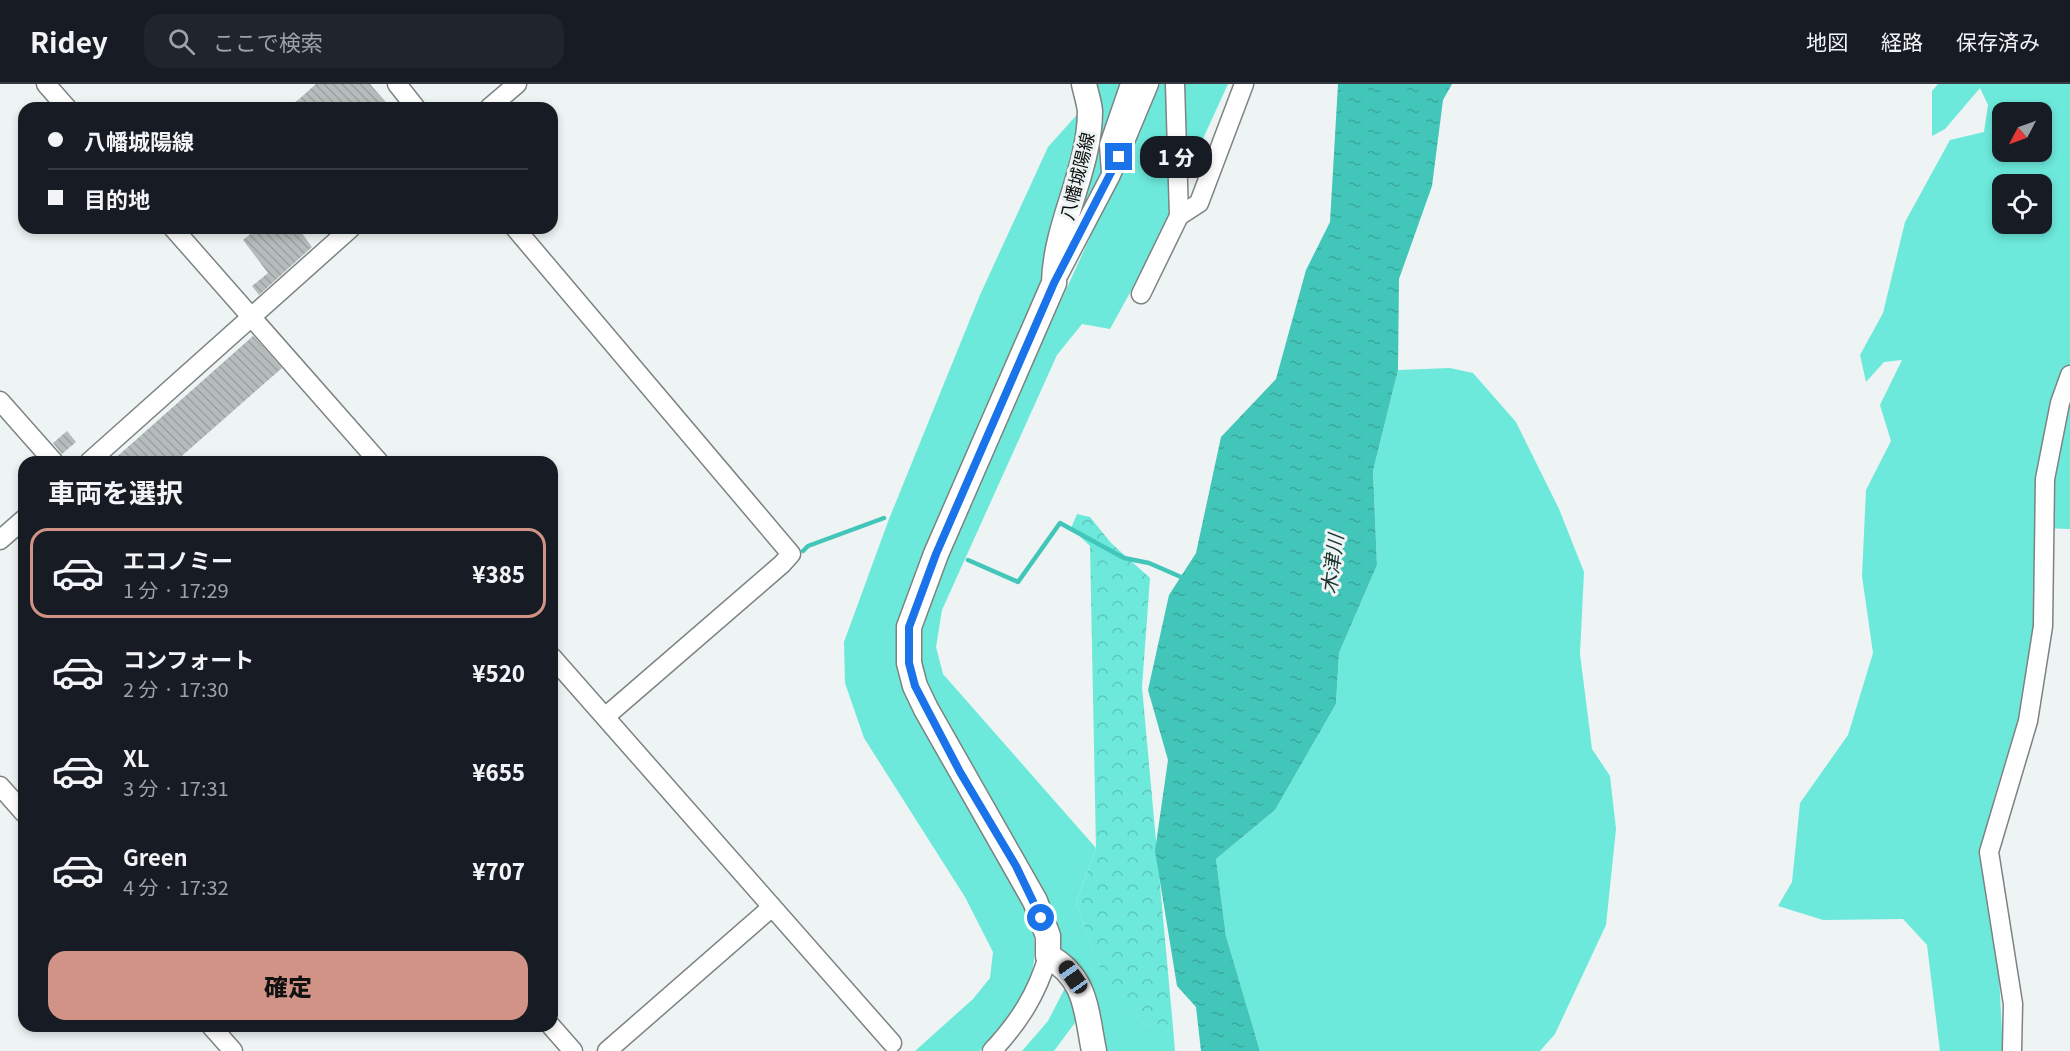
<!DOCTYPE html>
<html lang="ja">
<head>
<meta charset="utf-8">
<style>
  body { margin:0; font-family:Georgia,"Noto Sans JP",serif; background:#20242c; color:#f1f3f6; height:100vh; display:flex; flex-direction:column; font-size:22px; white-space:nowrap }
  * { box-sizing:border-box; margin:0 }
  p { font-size:20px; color:#9ea1a6 }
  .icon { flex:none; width:33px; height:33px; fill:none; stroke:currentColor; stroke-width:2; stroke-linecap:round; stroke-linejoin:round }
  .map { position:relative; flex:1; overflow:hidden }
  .sheet { position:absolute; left:18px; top:372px; width:540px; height:576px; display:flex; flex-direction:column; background:#171b24; border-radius:18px; box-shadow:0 3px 9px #0003 }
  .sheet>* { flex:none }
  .banner { position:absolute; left:18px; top:18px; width:540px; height:132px; border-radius:18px; box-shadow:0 3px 9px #0003; display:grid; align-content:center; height:132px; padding:0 30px; background:#171b24 }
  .needle { width:39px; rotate:229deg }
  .controls { position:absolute; left:1992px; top:18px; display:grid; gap:12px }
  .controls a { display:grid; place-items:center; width:60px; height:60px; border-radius:12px; background:#171b24; box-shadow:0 3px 9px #0003; font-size:30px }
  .end { position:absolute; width:27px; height:27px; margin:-14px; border:8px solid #1a73e8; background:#fff; box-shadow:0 0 0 3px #fff }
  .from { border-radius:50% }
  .bubble { position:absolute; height:42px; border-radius:18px; background:#171b24; box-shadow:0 3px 9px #0003; font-size:20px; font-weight:800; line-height:42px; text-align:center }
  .car { position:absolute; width:18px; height:36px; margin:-18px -9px; border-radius:8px; box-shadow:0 0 4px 2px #0007; background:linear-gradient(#222 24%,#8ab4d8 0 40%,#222 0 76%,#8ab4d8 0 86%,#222 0) }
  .banner b { display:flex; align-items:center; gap:21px; height:57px; font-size:22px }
  .banner b+b { border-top:2px solid #363941 }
  .banner i { width:15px; height:15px; background:#f1f3f6 }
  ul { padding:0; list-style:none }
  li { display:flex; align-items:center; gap:18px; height:90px; margin:0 12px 9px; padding:0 18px; border:3px solid transparent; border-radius:18px }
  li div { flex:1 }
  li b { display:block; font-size:22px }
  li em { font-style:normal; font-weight:800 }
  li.active { border-color:#d29387 }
  li>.icon { width:54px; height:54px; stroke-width:1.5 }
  h2 { padding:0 30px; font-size:27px; line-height:72px }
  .cta { display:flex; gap:12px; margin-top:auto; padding:12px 30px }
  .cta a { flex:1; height:69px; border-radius:18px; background:#d29387; color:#111; font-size:24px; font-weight:800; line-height:69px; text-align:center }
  header { display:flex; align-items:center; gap:36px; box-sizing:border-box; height:84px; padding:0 30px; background:#171b24; border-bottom:2px solid #363941 }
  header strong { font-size:28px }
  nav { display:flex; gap:33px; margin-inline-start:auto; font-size:21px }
  .search { width:420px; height:54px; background:#20242c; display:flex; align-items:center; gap:15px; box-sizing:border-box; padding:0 21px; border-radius:18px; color:#9ea1a6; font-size:22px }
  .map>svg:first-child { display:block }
  .grass { fill:#6ce9db; fill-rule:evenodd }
  .forest { fill:url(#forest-crowns) }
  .water { fill:url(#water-ripples) }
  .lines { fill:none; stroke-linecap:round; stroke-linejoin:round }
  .stream { stroke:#42c6b9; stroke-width:4.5 }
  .building { fill:url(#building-back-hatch) }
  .minor-casing { stroke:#7d8382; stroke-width:21 }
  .major-casing { stroke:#7d8382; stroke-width:27 }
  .minor { stroke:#fff; stroke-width:18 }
  .major { stroke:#fff; stroke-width:24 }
  .route { stroke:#1a73e8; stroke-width:8 }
  .labels { text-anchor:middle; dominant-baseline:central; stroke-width:6; stroke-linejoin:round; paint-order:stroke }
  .street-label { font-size:18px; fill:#0c0e0e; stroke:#edf4f3 }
  .water-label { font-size:20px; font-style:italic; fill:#1e3431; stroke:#edf4f3 }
</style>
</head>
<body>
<header>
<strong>Ridey</strong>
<div class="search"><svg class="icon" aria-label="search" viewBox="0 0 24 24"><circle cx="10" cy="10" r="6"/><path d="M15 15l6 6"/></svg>ここで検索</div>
<nav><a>地図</a><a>経路</a><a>保存済み</a></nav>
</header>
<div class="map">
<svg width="2070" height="967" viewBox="0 0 2070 967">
  <defs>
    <pattern id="forest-crowns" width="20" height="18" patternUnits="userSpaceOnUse" patternTransform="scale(1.5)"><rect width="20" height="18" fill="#6ce9db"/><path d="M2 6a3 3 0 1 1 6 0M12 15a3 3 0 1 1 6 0" fill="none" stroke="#5cc7bb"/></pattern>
    <pattern id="water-ripples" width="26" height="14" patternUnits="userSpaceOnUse" patternTransform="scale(1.5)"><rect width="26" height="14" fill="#42c6b9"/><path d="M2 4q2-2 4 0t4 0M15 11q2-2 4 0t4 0" fill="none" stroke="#39a99e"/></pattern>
    <pattern id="building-back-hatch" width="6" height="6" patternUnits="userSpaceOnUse" patternTransform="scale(1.5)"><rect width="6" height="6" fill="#b6bcbb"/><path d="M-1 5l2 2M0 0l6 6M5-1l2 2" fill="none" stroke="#9ba0a0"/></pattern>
  </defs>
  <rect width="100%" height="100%" fill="#edf4f3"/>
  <path class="grass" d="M1092 0H1142L1066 164Z
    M1160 0H1169L1171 134 1110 245 1082 240 1057 271 942 526 936 563 943 590 1096 764 1076 819 1109 908 1148 943H1173L1175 967H1100L1082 895 1060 863 1042 814 926 612 917 552 944 473Z
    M1184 0H1228L1185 94Z
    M1938 0H2070V445L2042 444 2037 520 2020 632 1995 711 1986 781 1998 872 2003 967H1940L1927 861 1903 835 1823 836 1778 822 1792 798 1800 719 1848 651 1873 569 1862 492 1866 406 1891 357 1880 321 1902 276 1884 278 1866 298 1860 271 1883 229 1905 138 1950 56 1984 48 1988 21 1980 4 1945 45 1932 52V7ZM2002 28H2042V68H2002ZM2002 100H2042V140H2002Z
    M1083 24 1035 234 932 465 905 590 1029 824C1046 890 1024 919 980 967H915L973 915 990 894 993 868 965 813 864 654 845 599 844 558 889 435 980 211 1048 63Z
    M1450 284 1473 289 1516 338 1559 425 1584 488 1580 570 1592 665 1610 692 1616 745 1606 841 1555 950 1540 967H1260L1226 852 1216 775 1275 726 1336 620 1339 569 1377 481 1373 387 1398 286Z
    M1066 902 1073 906 1077 936 1054 967H1022L1048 937Z"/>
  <path class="forest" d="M1077 430 1090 433 1111 459 1150 494 1142 603 1173 943H1148L1109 909 1076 819 1096 764 1090 462 1071 444Z"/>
  <path class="water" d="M1338 0H1452L1443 16 1432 102 1399 195 1398 286 1373 387 1377 481 1339 569 1336 620 1275 726 1216 775 1226 852 1260 967H1201L1196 923 1177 902 1155 767 1168 676 1148 606 1169 511 1196 469 1221 353 1276 295 1306 186 1330 138Z"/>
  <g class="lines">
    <path class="stream" d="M803 467 808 462 884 434
      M968 476 1018 498 1060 439 1124 474 1149 479 1181 493"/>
  </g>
  <path class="building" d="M316 0H370L391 24H289Z
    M258 144H298L312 163 259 211 252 202 268 189 243 156Z
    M253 252 282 284 175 378H111Z
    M67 347 76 358 62 370 53 359Z"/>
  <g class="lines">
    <defs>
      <path id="minor" d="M46 0 67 24
        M397 0 416 24
        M1175 0 1179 132
        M489 24 517 0
        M1111 88 1109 61 1130 0
        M173 144 379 378
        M515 144 791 470 782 480 605 633
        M1059 190 1111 91 1149 0
        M1141 210 1179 132 1199 119 1244 0
        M0 317 54 378
        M89 378 351 144
        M0 456 24 435
        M552 573 892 959
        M0 702 24 729
        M211 942 233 967
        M551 942 573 967
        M607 967 772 823
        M992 967C1019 938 1037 910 1048 872
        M2012 967 2013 920 1989 768 2028 637 2043 542 2045 395 2060 319 2070 291"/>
      <path id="major" d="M1084 0C1086 9 1089 18 1090 27 1090 86 1055 141 1054 199L936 470 909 543V579L915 602 926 625 1035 817 1048 852V872C1087 894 1086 927 1094 967"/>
    </defs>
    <use href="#minor" class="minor-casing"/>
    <use href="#major" class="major-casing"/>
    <use href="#minor" class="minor"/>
    <use href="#major" class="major"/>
  </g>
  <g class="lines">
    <path class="route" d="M1041 834 1016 782 960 688 915 602 909 579V543L936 470 1054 199 1119 73"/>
  </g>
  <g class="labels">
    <g class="street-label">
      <text transform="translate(1076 92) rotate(-76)">八幡城陽線</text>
    </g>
    <g class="water-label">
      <text transform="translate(1331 480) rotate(-83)">木津川</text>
    </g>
  </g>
</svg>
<div class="controls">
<a><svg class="needle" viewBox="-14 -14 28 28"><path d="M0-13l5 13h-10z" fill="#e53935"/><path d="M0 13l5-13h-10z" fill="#9ea1a6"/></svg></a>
<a><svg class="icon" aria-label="locate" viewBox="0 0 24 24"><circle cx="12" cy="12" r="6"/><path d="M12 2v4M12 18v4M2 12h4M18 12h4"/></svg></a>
</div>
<i class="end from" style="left:1041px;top:834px"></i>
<i class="end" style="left:1119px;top:73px"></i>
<div class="bubble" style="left:1140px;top:52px;width:72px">1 分</div>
<i class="car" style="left:1073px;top:893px;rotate:325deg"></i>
<div class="banner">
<b><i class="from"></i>八幡城陽線</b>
<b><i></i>目的地</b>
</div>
<section class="sheet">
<h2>車両を選択</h2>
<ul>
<li class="active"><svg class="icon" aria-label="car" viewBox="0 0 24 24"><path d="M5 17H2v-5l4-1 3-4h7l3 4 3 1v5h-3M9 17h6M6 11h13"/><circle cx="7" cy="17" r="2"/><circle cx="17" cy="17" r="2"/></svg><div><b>エコノミー</b><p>1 分 · 17:29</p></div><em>¥385</em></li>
<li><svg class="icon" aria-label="car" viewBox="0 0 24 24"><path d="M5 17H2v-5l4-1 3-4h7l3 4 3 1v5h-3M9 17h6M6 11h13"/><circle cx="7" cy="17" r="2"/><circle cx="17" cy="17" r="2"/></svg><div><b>コンフォート</b><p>2 分 · 17:30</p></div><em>¥520</em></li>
<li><svg class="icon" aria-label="car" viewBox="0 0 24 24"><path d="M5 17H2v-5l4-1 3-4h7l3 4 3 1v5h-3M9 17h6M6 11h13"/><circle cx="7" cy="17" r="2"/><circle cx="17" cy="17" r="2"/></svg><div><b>XL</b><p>3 分 · 17:31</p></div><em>¥655</em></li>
<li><svg class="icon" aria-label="car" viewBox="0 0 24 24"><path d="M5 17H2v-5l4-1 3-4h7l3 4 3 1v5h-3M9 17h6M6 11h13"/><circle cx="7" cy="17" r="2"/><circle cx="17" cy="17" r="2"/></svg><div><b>Green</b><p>4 分 · 17:32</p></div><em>¥707</em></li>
</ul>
<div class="cta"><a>確定</a></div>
</section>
</div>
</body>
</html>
